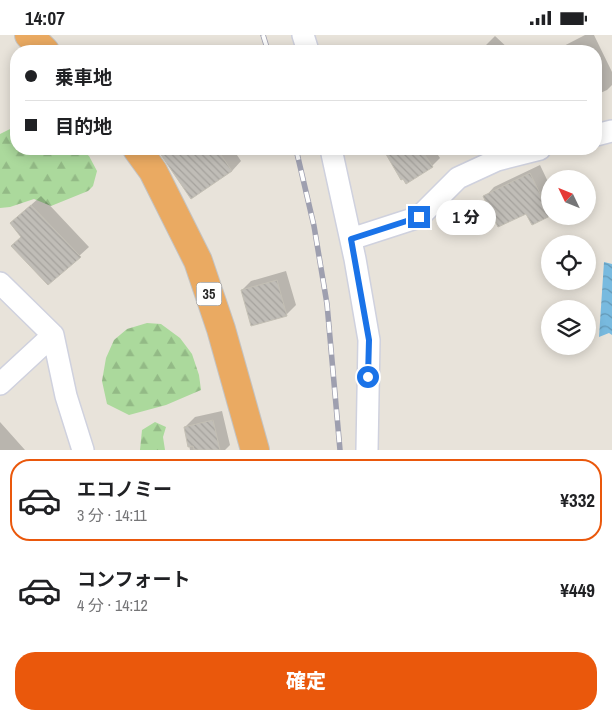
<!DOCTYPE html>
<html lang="ja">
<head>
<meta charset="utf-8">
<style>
  body { margin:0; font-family:"Archivo Narrow","Noto Sans JP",sans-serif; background:#f6f6f6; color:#202124; height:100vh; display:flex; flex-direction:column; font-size:19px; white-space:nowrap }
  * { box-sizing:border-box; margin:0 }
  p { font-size:16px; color:#757577 }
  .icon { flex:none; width:28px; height:28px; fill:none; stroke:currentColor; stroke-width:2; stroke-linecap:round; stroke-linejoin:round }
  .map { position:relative; height:415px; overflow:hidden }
  .drawer { display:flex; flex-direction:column; background:#fff; flex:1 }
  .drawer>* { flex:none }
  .hud { position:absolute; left:10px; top:10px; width:592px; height:110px; border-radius:20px; box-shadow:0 2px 12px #0003; display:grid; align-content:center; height:110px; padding:0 15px; background:#fff }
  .needle { width:32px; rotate:313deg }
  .controls { position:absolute; left:541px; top:135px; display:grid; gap:10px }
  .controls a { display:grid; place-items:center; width:55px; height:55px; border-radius:50%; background:#fff; box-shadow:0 2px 12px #0003; font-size:25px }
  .end { position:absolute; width:22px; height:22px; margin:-11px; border:6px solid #1a73e8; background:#fff; box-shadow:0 0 0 2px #fff }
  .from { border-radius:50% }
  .bubble { position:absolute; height:35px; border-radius:18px; background:#fff; box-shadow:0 2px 12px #0003; font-size:16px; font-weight:800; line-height:35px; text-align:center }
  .hud b { display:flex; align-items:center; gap:18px; height:48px; font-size:19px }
  .hud b+b { border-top:1px solid #e0e0e0 }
  .hud i { width:12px; height:12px; background:#202124 }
  ul { padding:9px 0 0; list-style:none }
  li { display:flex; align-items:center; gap:15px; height:82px; margin:0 10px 8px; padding:0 5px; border:2px solid transparent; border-radius:20px }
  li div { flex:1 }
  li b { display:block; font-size:19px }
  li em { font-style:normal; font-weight:800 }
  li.on { border-color:#ea580c }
  li>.icon { width:45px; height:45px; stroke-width:1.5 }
  .button { display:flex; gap:10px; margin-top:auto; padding:10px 15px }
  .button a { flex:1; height:58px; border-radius:20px; background:#ea580c; color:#fff; font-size:20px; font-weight:800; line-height:58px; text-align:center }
  .status { display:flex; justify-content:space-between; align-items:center; height:35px; padding:0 25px; background:#fff; direction:ltr }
  .status svg { height:14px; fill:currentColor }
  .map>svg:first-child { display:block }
  .forest { fill:url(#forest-firs) }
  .water { fill:url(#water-waves) }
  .shadow { fill:#0003 }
  .building { fill:url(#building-back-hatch); stroke:#c3bfb4 }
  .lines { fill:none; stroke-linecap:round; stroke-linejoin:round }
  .street-casing { stroke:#cfd1de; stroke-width:24 }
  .highway-casing { stroke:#c3c3c3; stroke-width:30 }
  .street { stroke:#fff; stroke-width:21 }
  .highway { stroke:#eaaa62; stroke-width:28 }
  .rail-casing { stroke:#9e9faf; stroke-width:5.5 }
  .rail { stroke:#fff; stroke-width:4; stroke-dasharray:11; stroke-linecap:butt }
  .route { stroke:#1a73e8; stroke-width:6 }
  .labels { text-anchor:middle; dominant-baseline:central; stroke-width:4.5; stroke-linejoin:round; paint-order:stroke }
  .shield { fill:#fff; stroke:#686868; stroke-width:1 }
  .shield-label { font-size:14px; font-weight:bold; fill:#272727 }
</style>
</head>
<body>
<div class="status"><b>14:07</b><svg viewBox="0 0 49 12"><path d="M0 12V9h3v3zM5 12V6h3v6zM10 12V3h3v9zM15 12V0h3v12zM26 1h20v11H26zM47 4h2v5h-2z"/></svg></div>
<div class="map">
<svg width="612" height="415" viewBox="0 0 612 415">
  <defs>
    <pattern id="forest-firs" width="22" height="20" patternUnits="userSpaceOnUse" patternTransform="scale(1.25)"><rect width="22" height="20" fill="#abd99c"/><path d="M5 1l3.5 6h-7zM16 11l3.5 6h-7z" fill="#93ba86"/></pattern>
    <pattern id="water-waves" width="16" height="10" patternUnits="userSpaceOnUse" patternTransform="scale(1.25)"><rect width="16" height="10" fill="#78badf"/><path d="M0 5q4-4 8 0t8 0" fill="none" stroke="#6297b5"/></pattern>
    <pattern id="building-back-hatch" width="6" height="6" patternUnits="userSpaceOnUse" patternTransform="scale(1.25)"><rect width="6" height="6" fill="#c0bdb7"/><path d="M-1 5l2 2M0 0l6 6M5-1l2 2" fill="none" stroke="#a5a29d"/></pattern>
  </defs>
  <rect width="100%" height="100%" fill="#e8e3da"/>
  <path class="forest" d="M14 92H16V114H80L89 121 97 136 93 151 88 156 51 171 34 164 10 172 0 173V99Z
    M147 288 161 289 180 303 192 319 199 340 201 355 166 370 129 380 107 369 102 346 106 323 114 305 127 294Z
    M155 387 166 392 163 402 165 415H140L142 395Z"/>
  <path class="water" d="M604 227 612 229V300L609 298 599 302Z"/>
  <path class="shadow" d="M585 0H594L612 37V50L607 55 596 60V16H554Z
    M495 1 511 16H480Z
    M159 114H233L241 126 232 136 192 162Z
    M385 114H434L440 123 432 131 402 143Z
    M540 130 550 151V180L527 177 485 162 494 152Z
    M41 161 89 212 49 248 21 179Z
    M286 236 296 270 286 280 242 255 251 246Z
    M222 376 230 410 225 415H190L185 392 195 382Z
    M0 387 25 415H0Z"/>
  <path class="building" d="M157 114H217L232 136 191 164Z
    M383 114H421L433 132 406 149 403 144 401 145Z
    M530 138 550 179V181L532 190 526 179 498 192 483 161Z
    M31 170 81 222 48 250 11 211 21 202 10 188Z
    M277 245 287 281 251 291 241 255Z
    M213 385 220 415H194L193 411 188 412 184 392Z"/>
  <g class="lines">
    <defs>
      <path id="street" d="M303 0 308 16
        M596 100 612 96
        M331 114 355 224 369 305 367 415
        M351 204 419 182 458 143 497 125 540 114
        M0 248 53 300 66 361 83 415
        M0 349 53 300"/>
      <path id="highway" d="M29 0 45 16
        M137 114 153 136 198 226 221 294 255 415"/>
    </defs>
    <use href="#street" class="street-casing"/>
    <use href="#highway" class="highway-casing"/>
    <use href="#street" class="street"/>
    <use href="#highway" class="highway"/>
    <defs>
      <path id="rail" d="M263 0 268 16
        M296 114 314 191 327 269 340 415"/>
    </defs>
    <use href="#rail" class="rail-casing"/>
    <use href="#rail" class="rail"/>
  </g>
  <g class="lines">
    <path class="route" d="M368 342 369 305 351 204 419 182"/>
  </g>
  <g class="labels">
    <rect class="shield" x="196.5" y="247.5" width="25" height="23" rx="4"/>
    <g class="shield-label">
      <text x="209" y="259">35</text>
    </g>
  </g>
</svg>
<div class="controls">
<a><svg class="needle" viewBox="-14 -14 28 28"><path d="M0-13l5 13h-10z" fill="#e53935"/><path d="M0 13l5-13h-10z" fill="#757577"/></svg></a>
<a><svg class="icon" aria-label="locate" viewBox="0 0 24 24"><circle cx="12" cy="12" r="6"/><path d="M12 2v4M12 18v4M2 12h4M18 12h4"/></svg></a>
<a><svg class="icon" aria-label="layers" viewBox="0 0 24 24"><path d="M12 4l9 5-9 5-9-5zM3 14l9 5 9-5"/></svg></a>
</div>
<i class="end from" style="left:368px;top:342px"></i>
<i class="end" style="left:419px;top:182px"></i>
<div class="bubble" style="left:436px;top:165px;width:60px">1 分</div>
<div class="hud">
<b><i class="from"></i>乗車地</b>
<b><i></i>目的地</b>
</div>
</div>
<section class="drawer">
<ul>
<li class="on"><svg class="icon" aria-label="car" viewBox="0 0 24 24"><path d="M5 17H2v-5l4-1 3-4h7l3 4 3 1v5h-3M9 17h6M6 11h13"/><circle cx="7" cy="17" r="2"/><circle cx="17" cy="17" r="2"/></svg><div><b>エコノミー</b><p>3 分 · 14:11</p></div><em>¥332</em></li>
<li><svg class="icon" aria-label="car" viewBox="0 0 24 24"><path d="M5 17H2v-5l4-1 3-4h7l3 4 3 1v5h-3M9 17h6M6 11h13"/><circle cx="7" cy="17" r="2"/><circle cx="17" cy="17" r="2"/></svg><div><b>コンフォート</b><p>4 分 · 14:12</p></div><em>¥449</em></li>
</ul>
<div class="button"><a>確定</a></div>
</section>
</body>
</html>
